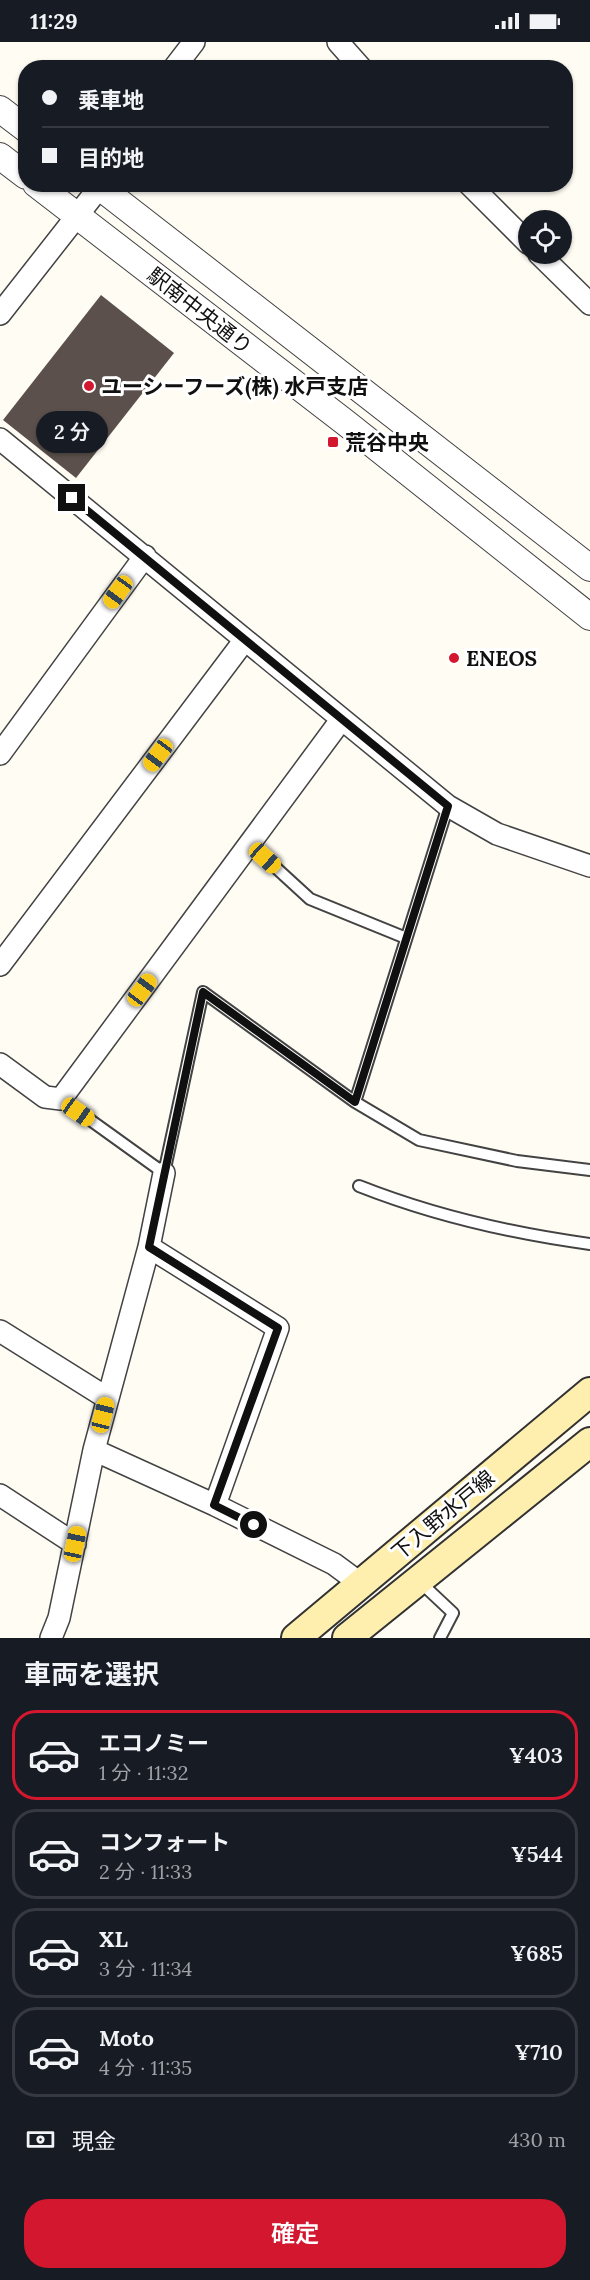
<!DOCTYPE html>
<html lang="ja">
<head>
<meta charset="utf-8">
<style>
  body { margin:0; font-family:Lora,"Noto Sans JP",serif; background:#242831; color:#f1f3f6; height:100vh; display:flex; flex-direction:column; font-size:22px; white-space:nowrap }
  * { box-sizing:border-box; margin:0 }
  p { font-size:20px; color:#9ea1a6 }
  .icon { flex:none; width:33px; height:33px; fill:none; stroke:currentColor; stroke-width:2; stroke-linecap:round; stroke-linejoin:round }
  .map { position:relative; height:1596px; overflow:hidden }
  .panel { display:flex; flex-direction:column; background:#171b24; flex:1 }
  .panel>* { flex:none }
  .banner { position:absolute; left:18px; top:18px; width:555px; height:132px; border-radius:24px; box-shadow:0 2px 4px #0004; display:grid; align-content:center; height:132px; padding:0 24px; background:#171b24 }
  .controls { position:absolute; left:518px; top:168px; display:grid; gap:12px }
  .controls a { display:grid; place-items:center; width:54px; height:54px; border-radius:50%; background:#171b24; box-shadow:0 2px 4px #0004; font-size:30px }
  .end { position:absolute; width:27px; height:27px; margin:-14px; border:8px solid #101010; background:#fff; box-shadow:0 0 0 3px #fff }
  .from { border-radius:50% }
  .bubble { position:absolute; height:42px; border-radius:21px; background:#171b24; box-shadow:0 2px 4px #0004; font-size:20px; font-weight:600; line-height:42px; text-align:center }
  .car { position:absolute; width:18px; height:36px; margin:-18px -9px; border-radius:8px; box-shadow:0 0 4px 2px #0007; background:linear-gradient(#f5c518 24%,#345 0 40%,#f5c518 0 76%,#345 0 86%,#f5c518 0) }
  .banner b { display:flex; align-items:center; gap:21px; height:57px; font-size:22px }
  .banner b+b { border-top:2px solid #363941 }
  .banner i { width:15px; height:15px; background:#f1f3f6 }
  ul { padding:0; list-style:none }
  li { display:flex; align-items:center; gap:18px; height:90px; margin:0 12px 9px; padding:0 12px; border:3px solid #363941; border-radius:24px }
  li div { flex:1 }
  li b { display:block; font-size:22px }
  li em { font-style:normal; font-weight:600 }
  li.selected { border-color:#d2172f }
  li>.icon { width:54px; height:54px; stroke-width:1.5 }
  h2 { padding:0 24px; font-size:27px; line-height:72px }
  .pay { display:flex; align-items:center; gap:15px; height:66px; padding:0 24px; font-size:22px }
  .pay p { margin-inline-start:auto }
  .primary-button { display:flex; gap:12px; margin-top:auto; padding:12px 24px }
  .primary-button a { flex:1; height:69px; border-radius:24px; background:#d2172f; color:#fff; font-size:24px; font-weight:600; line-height:69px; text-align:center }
  .status { display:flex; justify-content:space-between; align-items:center; height:42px; padding:0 30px; background:#171b24; direction:ltr }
  .status svg { height:16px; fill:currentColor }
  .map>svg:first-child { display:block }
  .building { fill:#5b504b }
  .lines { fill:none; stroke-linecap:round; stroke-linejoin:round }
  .service-casing { stroke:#434343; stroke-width:14 }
  .minor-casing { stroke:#434343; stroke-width:24 }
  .tertiary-casing { stroke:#434343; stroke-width:28 }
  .secondary-casing { stroke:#323232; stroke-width:32 }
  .service { stroke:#fff; stroke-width:10 }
  .minor { stroke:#fff; stroke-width:21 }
  .tertiary { stroke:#fff; stroke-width:26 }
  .secondary { stroke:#ffefaf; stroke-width:28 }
  .route { stroke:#101010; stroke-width:8 }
  .poi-dot { fill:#d2172f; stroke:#fff; stroke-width:2 }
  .labels { text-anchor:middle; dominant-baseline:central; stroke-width:6; stroke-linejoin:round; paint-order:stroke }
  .street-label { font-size:21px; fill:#101010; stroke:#fff }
  .poi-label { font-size:21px; font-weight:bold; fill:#101010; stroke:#fff; text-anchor:start }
</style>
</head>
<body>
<div class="status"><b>11:29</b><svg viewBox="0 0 49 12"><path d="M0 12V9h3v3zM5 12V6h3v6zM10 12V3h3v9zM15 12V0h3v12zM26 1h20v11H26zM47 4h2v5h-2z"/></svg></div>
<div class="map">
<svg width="590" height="1596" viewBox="0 0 590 1596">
  <rect width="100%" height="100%" fill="#fffcf4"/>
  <path class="building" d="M101 253 174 311 76 436 3 378Z"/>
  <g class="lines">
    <defs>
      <path id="service" d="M250 802 310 857 406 896
        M61 1057 164 1131 203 950 355 1060 448 764
        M355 1060 419 1098 517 1119 590 1128
        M359 1144C435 1174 509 1191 590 1202
        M420 1540 453 1571 440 1596"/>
      <path id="minor" d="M338 0 361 26
        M174 26 194 0
        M469 142 528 201
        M539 212 590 262
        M0 272 102 142
        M0 397 448 764 497 792 590 824
        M0 712 145 514
        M0 923 244 599
        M0 1022 45 1055 61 1057 341 678
        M149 1205 278 1286 215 1463
        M0 1289 107 1356
        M94 1408 215 1463 334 1522 361 1542
        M0 1453 75 1502
        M51 1596 59 1576 94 1408 149 1205 164 1131"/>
      <path id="tertiary" d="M0 67 26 87
        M0 114 26 134
        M36 142 346 381 590 575
        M96 142 590 526"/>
      <path id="secondary" d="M296 1596 590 1350
        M347 1596 590 1400"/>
    </defs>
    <use href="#service" class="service-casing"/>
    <use href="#minor" class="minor-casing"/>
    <use href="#tertiary" class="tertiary-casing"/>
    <use href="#secondary" class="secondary-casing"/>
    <use href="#service" class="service"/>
    <use href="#minor" class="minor"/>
    <use href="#tertiary" class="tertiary"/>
    <use href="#secondary" class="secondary"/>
  </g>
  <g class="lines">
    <path class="route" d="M72 456 448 764 355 1060 203 950 149 1205 278 1286 214 1463 254 1483"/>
  </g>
  <g class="poi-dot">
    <circle cx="89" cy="344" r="6"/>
    <rect x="327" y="394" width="12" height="12" rx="3"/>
    <circle cx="454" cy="616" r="6"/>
  </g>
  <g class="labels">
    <g class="street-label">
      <text transform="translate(200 269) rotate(38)">駅南中央通り</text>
      <text transform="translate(443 1473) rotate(-40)">下入野水戸線</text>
    </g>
    <g class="poi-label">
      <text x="101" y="344">ユーシーフーズ(株) 水戸支店</text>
      <text x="345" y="400">荒谷中央</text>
      <text x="466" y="616">ENEOS</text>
    </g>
  </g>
</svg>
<div class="controls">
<a><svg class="icon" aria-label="locate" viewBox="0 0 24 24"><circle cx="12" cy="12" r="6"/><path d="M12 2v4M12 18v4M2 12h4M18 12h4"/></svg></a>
</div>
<i class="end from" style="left:254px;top:1483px"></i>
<i class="end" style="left:72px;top:456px"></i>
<div class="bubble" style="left:36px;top:369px;width:72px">2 分</div>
<i class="car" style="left:118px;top:550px;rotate:216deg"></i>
<i class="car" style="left:158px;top:713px;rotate:217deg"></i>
<i class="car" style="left:265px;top:816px;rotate:132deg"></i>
<i class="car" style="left:142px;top:948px;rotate:37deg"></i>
<i class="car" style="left:78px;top:1070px;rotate:125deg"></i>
<i class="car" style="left:103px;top:1373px;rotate:14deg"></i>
<i class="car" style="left:75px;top:1502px;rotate:12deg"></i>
<div class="banner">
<b><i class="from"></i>乗車地</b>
<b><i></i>目的地</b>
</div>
</div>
<section class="panel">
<h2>車両を選択</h2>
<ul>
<li class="selected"><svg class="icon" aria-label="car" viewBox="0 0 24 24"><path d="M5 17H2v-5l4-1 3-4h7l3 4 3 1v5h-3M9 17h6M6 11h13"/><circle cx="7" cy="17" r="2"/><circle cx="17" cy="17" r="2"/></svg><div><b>エコノミー</b><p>1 分 · 11:32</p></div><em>¥403</em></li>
<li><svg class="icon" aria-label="car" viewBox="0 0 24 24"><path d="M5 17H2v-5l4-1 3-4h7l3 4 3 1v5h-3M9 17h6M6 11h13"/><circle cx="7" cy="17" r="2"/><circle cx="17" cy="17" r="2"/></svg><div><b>コンフォート</b><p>2 分 · 11:33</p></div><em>¥544</em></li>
<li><svg class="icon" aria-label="car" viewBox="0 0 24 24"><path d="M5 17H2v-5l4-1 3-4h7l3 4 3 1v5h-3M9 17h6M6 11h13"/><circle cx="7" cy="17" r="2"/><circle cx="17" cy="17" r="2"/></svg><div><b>XL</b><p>3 分 · 11:34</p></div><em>¥685</em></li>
<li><svg class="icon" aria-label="car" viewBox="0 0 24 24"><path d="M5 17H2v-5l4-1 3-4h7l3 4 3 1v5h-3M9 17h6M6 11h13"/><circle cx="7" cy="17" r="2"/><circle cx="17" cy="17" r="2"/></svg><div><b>Moto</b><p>4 分 · 11:35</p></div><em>¥710</em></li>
</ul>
<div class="pay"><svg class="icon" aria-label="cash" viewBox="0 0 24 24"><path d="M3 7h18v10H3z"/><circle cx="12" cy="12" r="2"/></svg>現金<p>430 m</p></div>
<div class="primary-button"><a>確定</a></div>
</section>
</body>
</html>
